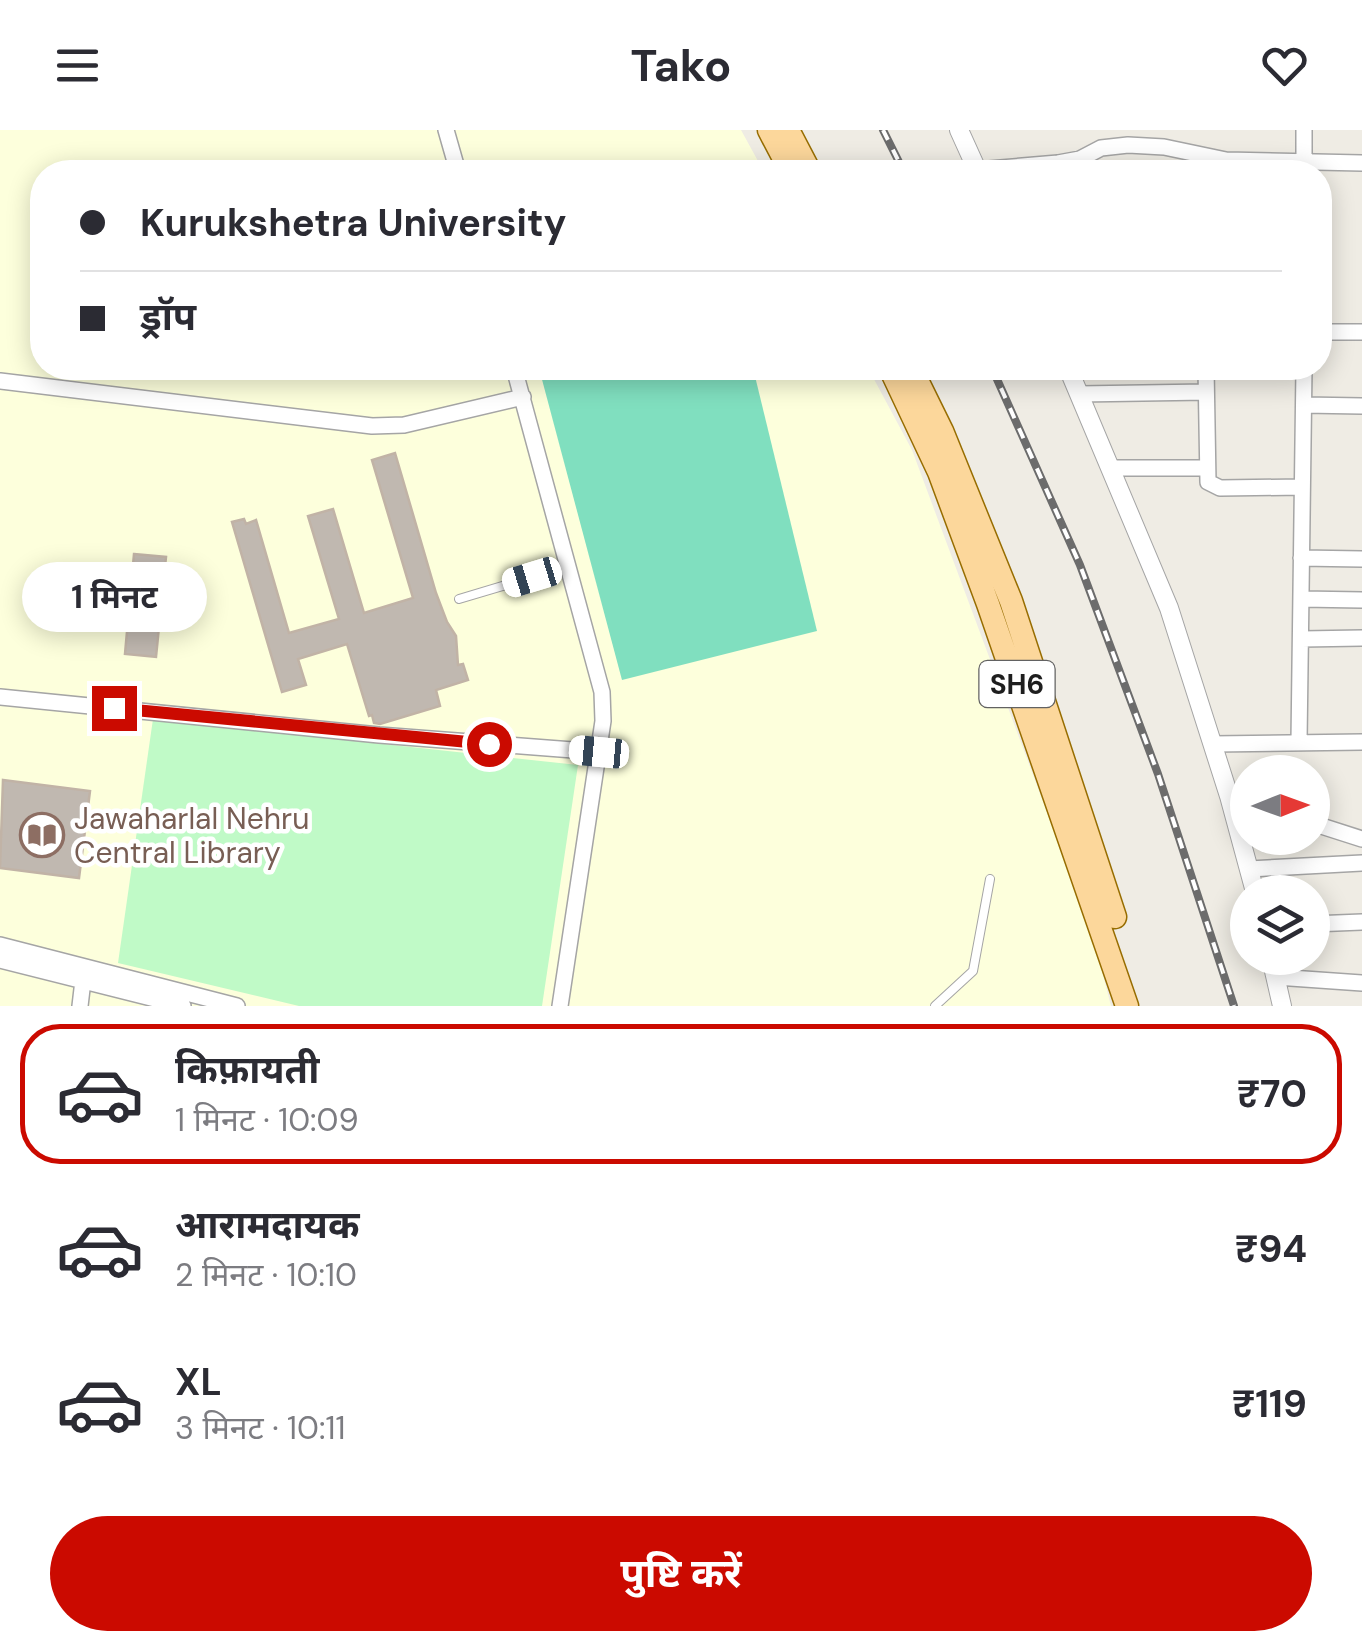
<!DOCTYPE html>
<html lang="hi">
<head>
<meta charset="utf-8">
<style>
  body { margin:0; font-family:"DM Sans","Noto Sans Devanagari",sans-serif; background:#f2f2f3; color:#2b2b33; height:100vh; display:flex; flex-direction:column; font-size:38px; white-space:nowrap }
  * { box-sizing:border-box; margin:0 }
  p { font-size:32px; color:#7c7c81 }
  .icon { flex:none; width:55px; height:55px; fill:none; stroke:currentColor; stroke-width:2; stroke-linecap:round; stroke-linejoin:round }
  .map { position:relative; height:876px; overflow:hidden }
  .drawer { display:flex; flex-direction:column; background:#fff; flex:1 }
  .drawer>* { flex:none }
  .banner { position:absolute; left:30px; top:30px; width:1302px; height:220px; border-radius:40px; box-shadow:0 5px 25px #0003; display:grid; align-content:center; height:220px; padding:0 50px; background:#fff }
  .needle { width:65px; rotate:89deg }
  .controls { position:absolute; left:1230px; top:625px; display:grid; gap:20px }
  .controls a { display:grid; place-items:center; width:100px; height:100px; border-radius:50%; background:#fff; box-shadow:0 5px 25px #0003; font-size:50px }
  .end { position:absolute; width:45px; height:45px; margin:-22px; border:12px solid #cb0a00; background:#fff; box-shadow:0 0 0 5px #fff }
  .from { border-radius:50% }
  .bubble { position:absolute; height:70px; border-radius:35px; background:#fff; box-shadow:0 5px 25px #0003; font-size:32px; font-weight:700; line-height:70px; text-align:center }
  .car { position:absolute; width:30px; height:60px; margin:-30px -15px; border-radius:12px; box-shadow:0 0 8px 2px #0007; background:linear-gradient(#fff 24%,#345 0 40%,#fff 0 76%,#345 0 86%,#fff 0) }
  .banner b { display:flex; align-items:center; gap:35px; height:95px; font-size:38px }
  .banner b+b { border-top:2px solid #e1e1e2 }
  .banner i { width:25px; height:25px; background:#2b2b33 }
  ul { padding:18px 0 0; list-style:none }
  li { display:flex; align-items:center; gap:30px; height:140px; margin:0 20px 15px; padding:0 30px; border:5px solid transparent; border-radius:40px }
  li div { flex:1 }
  li b { display:block; font-size:38px }
  li em { font-style:normal; font-weight:700 }
  li.active { border-color:#cb0a00 }
  li>.icon { width:90px; height:90px; stroke-width:1.5 }
  .primary-button { display:flex; gap:20px; margin-top:auto; padding:20px 50px }
  .primary-button a { flex:1; height:115px; border-radius:60px; background:#cb0a00; color:#fff; font-size:40px; font-weight:700; line-height:115px; text-align:center }
  header { display:flex; justify-content:space-between; align-items:center; height:130px; padding:0 50px; background:#fff; font-size:45px; font-weight:700 }
  .map>svg:first-child { display:block }
  .education { fill:#fdffdc }
  .park { fill:#c0fac7 }
  .pitch { fill:#80dfbf }
  .building { fill:#c0b8b0; stroke:#c1b3a6; stroke-width:2.5 }
  .lines { fill:none; stroke-linecap:round; stroke-linejoin:round }
  .service-casing { stroke:#a5a5a5; stroke-width:10 }
  .minor-casing { stroke:#a5a5a5; stroke-width:18 }
  .tertiary-casing { stroke:#a5a5a5; stroke-width:20 }
  .primary-casing { stroke:#976d00; stroke-width:25 }
  .service { stroke:#fff; stroke-width:8 }
  .minor { stroke:#fff; stroke-width:15 }
  .tertiary { stroke:#fff; stroke-width:18 }
  .primary { stroke:#fcd79b; stroke-width:22 }
  .rail-casing { stroke:#6c6c6c; stroke-width:8 }
  .rail { stroke:#fff; stroke-width:4; stroke-dasharray:11; stroke-linecap:butt }
  .route { stroke:#cb0a00; stroke-width:12 }
  .labels { text-anchor:middle; dominant-baseline:central; stroke-width:9; stroke-linejoin:round; paint-order:stroke }
  .shield { fill:#fff; stroke:#626262; stroke-width:2.5 }
  .shield-label { font-size:28px; font-weight:bold; fill:#1e1e1e }
  .education-label { font-size:30px; fill:#785e54; stroke:#fff; text-anchor:start }
</style>
</head>
<body>
<header><svg class="icon" aria-label="menu" viewBox="0 0 24 24"><path d="M4 6h16M4 12h16M4 18h16"/></svg>Tako<svg class="icon" aria-label="heart" viewBox="0 0 24 24"><path d="M12 20l-8-8c-3-5 5-10 8-4 3-6 11-1 8 4z"/></svg></header>
<div class="map">
<svg width="1362" height="876" viewBox="0 0 1362 876">
  <rect width="100%" height="100%" fill="#efece4"/>
  <path class="education" d="M0 0H741L764 42H42V238H868L912 320 1093 806 1111 876H0Z"/>
  <path class="park" d="M153 589 578 635 542 876H299L118 833Z"/>
  <path class="pitch" d="M554 238H753L817 501 622 550 540 242Z"/>
  <path class="building" d="M395 323 436 463 447 492 456 506 458 535 463 534 468 550 436 560 440 576 380 594 374 593 372 585 369 586 347 514 298 529 306 555 282 562 232 392 244 389 246 394 256 390 289 503 339 489 308 386 333 379 364 483 413 468 372 330Z
    M134 424 166 427 156 527 125 524Z
    M3 650 90 661 79 748 0 738Z"/>
  <g class="lines">
    <defs>
      <path id="service" d="M504 42 534 38 540 42
        M459 469 569 436
        M935 876 973 841 990 749"/>
      <path id="minor" d="M446 0 458 42
        M1304 0V42
        M977 40 1058 33 1080 29 1101 18 1128 15 1164 17 1226 30 1362 33
        M1320 202H1362
        M514 238 602 562 603 591 560 876
        M1206 238 1208 352 1220 358 1302 357
        M0 251 372 296 404 295 523 267
        M1079 264 1206 262
        M1304 275 1362 276
        M1111 338H1207
        M1301 428 1362 429
        M1302 469 1362 470
        M1302 509 1362 508
        M0 567 379 605 599 622
        M1299 611 1304 238
        M1213 614 1362 612
        M1312 693 1362 709
        M1249 739 1362 733
        M1312 794 1362 792
        M0 815 237 876
        M0 830 183 876
        M1276 847 1362 853
        M80 876 84 842"/>
      <path id="tertiary" d="M959 0 978 42
        M1068 238 1169 478 1229 666 1255 762
        M1271 828 1282 876"/>
      <path id="primary" d="M769 0 791 42
        M788 0 810 42
        M890 238 939 342 988 474 1127 876
        M911 238 942 301 1011 471 1115 787"/>
    </defs>
    <use href="#service" class="service-casing"/>
    <use href="#minor" class="minor-casing"/>
    <use href="#tertiary" class="tertiary-casing"/>
    <use href="#primary" class="primary-casing"/>
    <use href="#service" class="service"/>
    <use href="#minor" class="minor"/>
    <use href="#tertiary" class="tertiary"/>
    <use href="#primary" class="primary"/>
    <defs>
      <path id="rail" d="M883 0 904 42
        M992 238 1080 435 1158 644 1234 876"/>
    </defs>
    <use href="#rail" class="rail-casing"/>
    <use href="#rail" class="rail"/>
  </g>
  <g class="lines">
    <path class="route" d="M114 578 489 614"/>
  </g>
  <defs>
    <symbol id="library-ring" viewBox="-11 -11 22 22"><circle r="9.5" fill="#fff" stroke="#8d6e63" stroke-width="1.5"/><path d="M-6-4Q-3-5.5-.7-3.5V5Q-3 3-6 4ZM6-4Q3-5.5 .7-3.5V5Q3 3 6 4Z" fill="#8d6e63"/></symbol>
  </defs>
  <g fill-rule="evenodd">
    <use href="#library-ring" x="17" y="680" width="50" height="50"/>
  </g>
  <g class="labels">
    <rect class="shield" x="979.5" y="531" width="75" height="46" rx="8"/>
    <g class="shield-label">
      <text x="1017" y="554">SH6</text>
    </g>
    <g class="education-label">
      <text x="74" y="688">Jawaharlal Nehru<tspan x="74" dy="34">Central Library</tspan></text>
    </g>
  </g>
</svg>
<div class="controls">
<a><svg class="needle" viewBox="-14 -14 28 28"><path d="M0-13l5 13h-10z" fill="#e53935"/><path d="M0 13l5-13h-10z" fill="#7c7c81"/></svg></a>
<a><svg class="icon" aria-label="layers" viewBox="0 0 24 24"><path d="M12 4l9 5-9 5-9-5zM3 14l9 5 9-5"/></svg></a>
</div>
<i class="end from" style="left:489px;top:614px"></i>
<i class="end" style="left:114px;top:578px"></i>
<div class="bubble" style="left:22px;top:432px;width:185px">1 मिनट</div>
<i class="car" style="left:532px;top:447px;rotate:253deg"></i>
<i class="car" style="left:599px;top:622px;rotate:275deg"></i>
<div class="banner">
<b><i class="from"></i>Kurukshetra University</b>
<b><i></i>ड्रॉप</b>
</div>
</div>
<section class="drawer">
<ul>
<li class="active"><svg class="icon" aria-label="car" viewBox="0 0 24 24"><path d="M5 17H2v-5l4-1 3-4h7l3 4 3 1v5h-3M9 17h6M6 11h13"/><circle cx="7" cy="17" r="2"/><circle cx="17" cy="17" r="2"/></svg><div><b>किफ़ायती</b><p>1 मिनट · 10:09</p></div><em>₹70</em></li>
<li><svg class="icon" aria-label="car" viewBox="0 0 24 24"><path d="M5 17H2v-5l4-1 3-4h7l3 4 3 1v5h-3M9 17h6M6 11h13"/><circle cx="7" cy="17" r="2"/><circle cx="17" cy="17" r="2"/></svg><div><b>आरामदायक</b><p>2 मिनट · 10:10</p></div><em>₹94</em></li>
<li><svg class="icon" aria-label="car" viewBox="0 0 24 24"><path d="M5 17H2v-5l4-1 3-4h7l3 4 3 1v5h-3M9 17h6M6 11h13"/><circle cx="7" cy="17" r="2"/><circle cx="17" cy="17" r="2"/></svg><div><b>XL</b><p>3 मिनट · 10:11</p></div><em>₹119</em></li>
</ul>
<div class="primary-button"><a>पुष्टि करें</a></div>
</section>
</body>
</html>
